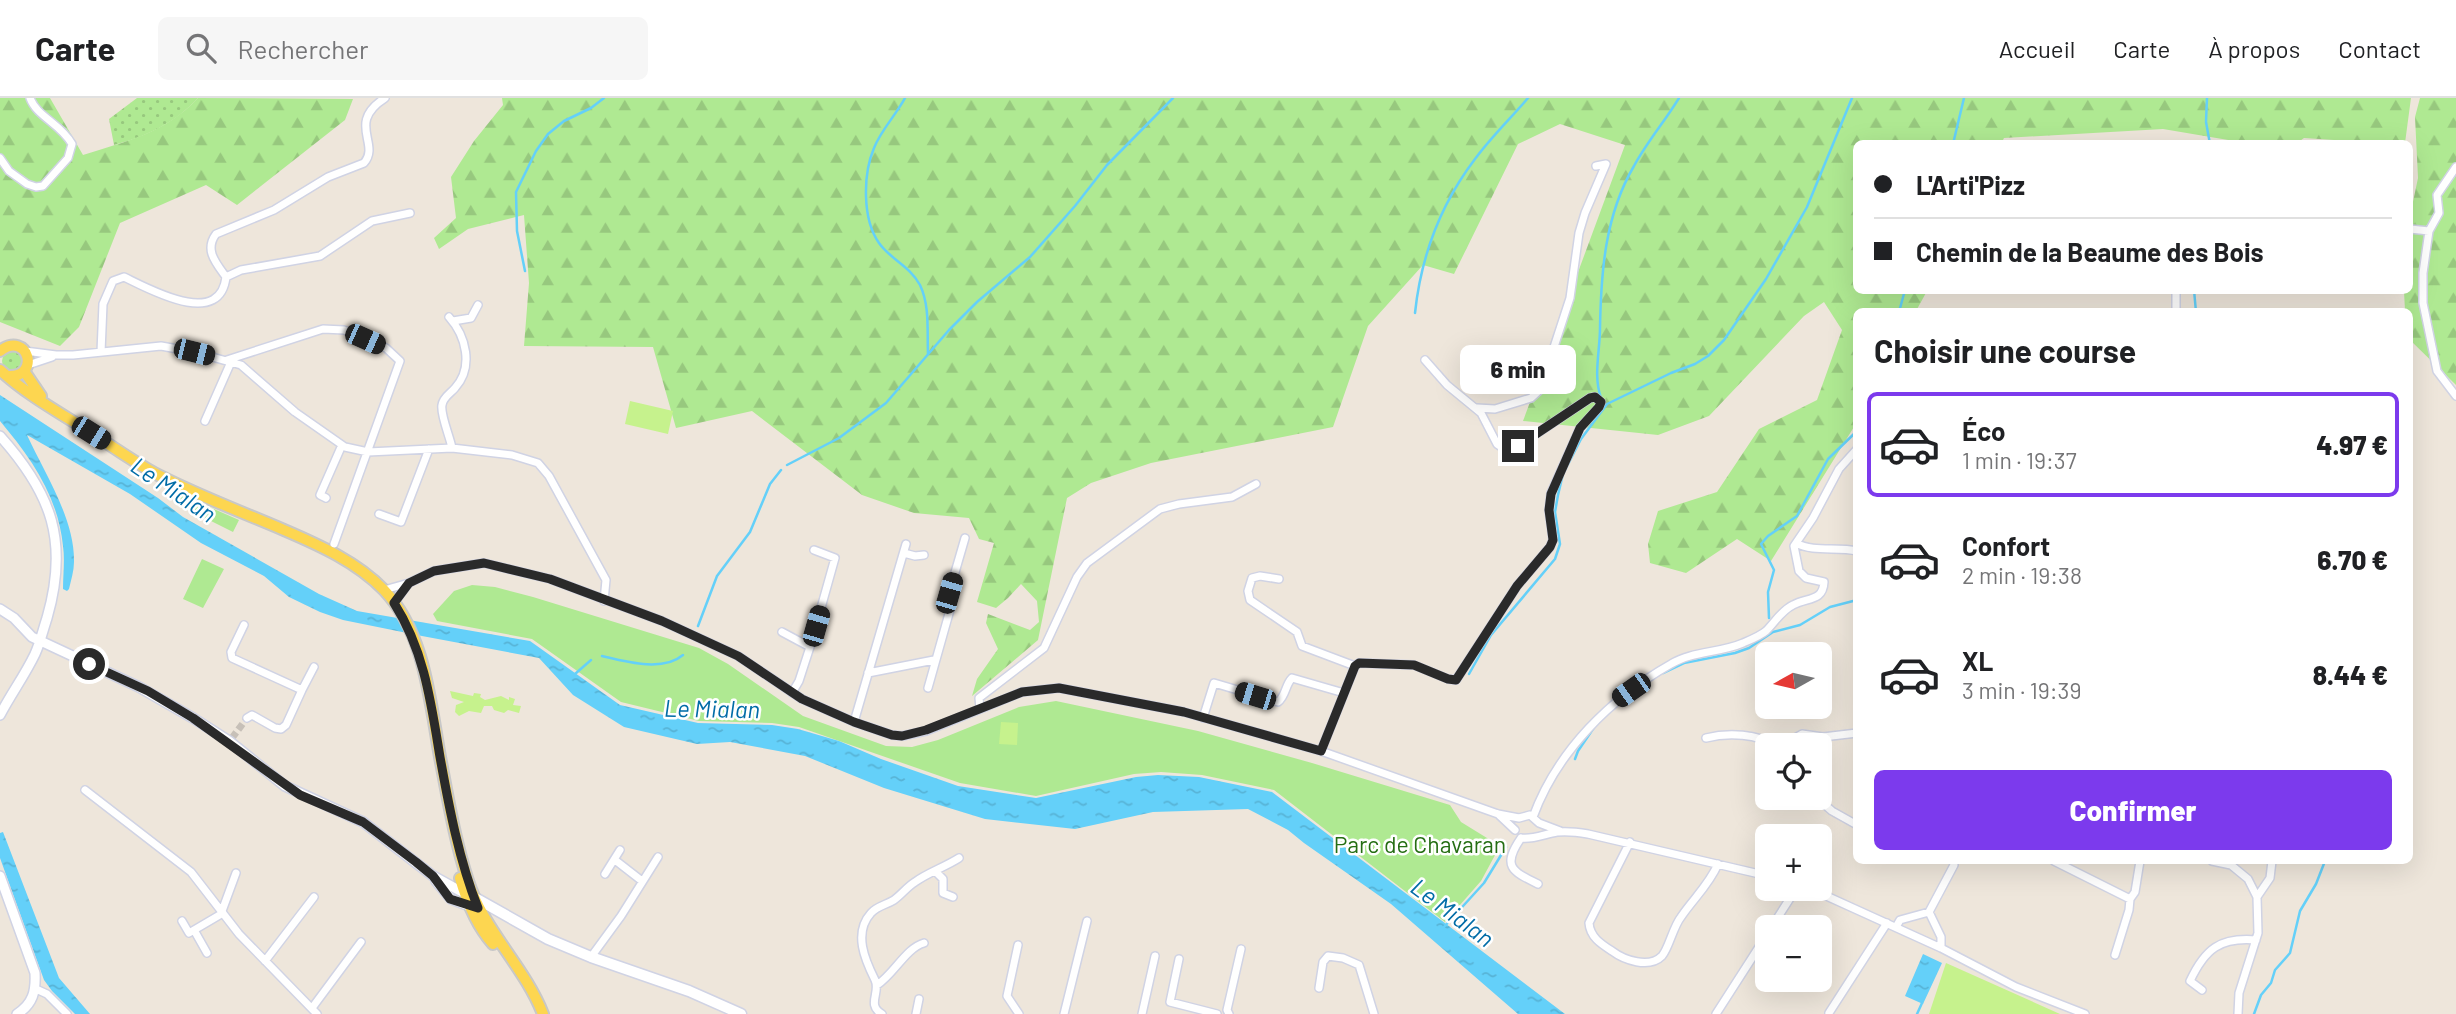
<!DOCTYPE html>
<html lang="fr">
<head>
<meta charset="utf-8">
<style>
  body { margin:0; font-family:Barlow,sans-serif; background:#f6f6f6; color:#202124; height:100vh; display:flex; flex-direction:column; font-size:26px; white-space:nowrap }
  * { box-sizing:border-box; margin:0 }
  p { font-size:23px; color:#757577 }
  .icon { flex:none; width:38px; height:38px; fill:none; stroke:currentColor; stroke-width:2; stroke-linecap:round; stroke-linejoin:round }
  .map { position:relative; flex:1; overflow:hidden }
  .panel { position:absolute; left:1853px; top:210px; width:560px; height:556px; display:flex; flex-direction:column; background:#fff; border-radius:10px; box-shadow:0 7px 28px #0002 }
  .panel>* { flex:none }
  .hud { position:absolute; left:1853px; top:42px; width:560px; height:154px; border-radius:10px; box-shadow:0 7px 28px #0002; display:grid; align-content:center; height:154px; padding:0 21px; background:#fff }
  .needle { width:46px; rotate:262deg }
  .tools { position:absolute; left:1755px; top:544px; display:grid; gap:14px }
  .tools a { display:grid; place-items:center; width:77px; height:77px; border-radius:10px; background:#fff; box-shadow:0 7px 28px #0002; font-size:35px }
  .end { position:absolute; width:32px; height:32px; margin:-16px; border:9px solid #2a2a2a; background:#fff; box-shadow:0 0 0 4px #fff }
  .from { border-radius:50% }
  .bubble { position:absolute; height:49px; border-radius:10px; background:#fff; box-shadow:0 7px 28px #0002; font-size:23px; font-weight:800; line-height:49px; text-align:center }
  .car { position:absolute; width:21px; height:42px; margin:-21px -10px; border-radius:9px; box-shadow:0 0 5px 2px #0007; background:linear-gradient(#222 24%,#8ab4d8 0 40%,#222 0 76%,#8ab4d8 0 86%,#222 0) }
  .hud b { display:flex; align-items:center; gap:24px; height:66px; font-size:26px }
  .hud b+b { border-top:2px solid #e0e0e0 }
  .hud i { width:18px; height:18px; background:#202124 }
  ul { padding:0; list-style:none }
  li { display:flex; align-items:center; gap:21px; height:105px; margin:0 14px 10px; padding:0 7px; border:4px solid transparent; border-radius:10px }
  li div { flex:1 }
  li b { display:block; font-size:26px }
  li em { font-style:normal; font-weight:800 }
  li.selected { border-color:#7c3aed }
  li>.icon { width:63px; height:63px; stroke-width:1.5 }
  h2 { padding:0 21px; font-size:32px; line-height:84px }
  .primary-button { display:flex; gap:14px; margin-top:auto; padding:14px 21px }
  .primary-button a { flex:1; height:80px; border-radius:10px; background:#7c3aed; color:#fff; font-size:28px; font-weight:800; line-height:80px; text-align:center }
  header { display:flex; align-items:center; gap:42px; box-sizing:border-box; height:98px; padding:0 35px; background:#fff; border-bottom:2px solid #e0e0e0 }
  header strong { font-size:33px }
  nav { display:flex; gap:38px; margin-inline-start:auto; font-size:24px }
  .search { width:490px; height:63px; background:#f6f6f6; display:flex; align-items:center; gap:18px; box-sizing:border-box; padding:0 24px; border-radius:10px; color:#757577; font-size:26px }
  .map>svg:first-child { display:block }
  .grass { fill:url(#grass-dots) }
  .forest { fill:url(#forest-firs) }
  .park { fill:#afe992 }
  .pitch { fill:#c6f28d }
  .water { fill:url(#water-ripples) }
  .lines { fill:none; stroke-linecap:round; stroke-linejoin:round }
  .stream { stroke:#64d0f9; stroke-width:2.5 }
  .minor-tunnel { stroke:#c7c0b8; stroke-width:7; stroke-dasharray:7 3.5; stroke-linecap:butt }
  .minor-casing { stroke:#d0d3e4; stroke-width:10 }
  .tertiary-casing { stroke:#d0d3e4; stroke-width:12 }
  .secondary-casing { stroke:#d0d3e4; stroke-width:13 }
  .primary-casing { stroke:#c8c8c8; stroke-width:14 }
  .minor { stroke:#fff; stroke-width:7 }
  .tertiary { stroke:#fff; stroke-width:9 }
  .secondary { stroke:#fff; stroke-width:10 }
  .primary { stroke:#fdd650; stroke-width:10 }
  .route { stroke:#2a2a2a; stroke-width:9 }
  .labels { text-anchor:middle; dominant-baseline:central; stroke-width:5; stroke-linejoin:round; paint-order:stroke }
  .park-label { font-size:23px; fill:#256e13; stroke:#fff }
  .water-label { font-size:24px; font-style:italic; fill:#016ca7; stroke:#fff }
</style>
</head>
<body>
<header>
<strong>Carte</strong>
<div class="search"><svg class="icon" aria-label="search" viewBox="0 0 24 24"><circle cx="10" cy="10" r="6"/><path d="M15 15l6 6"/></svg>Rechercher</div>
<nav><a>Accueil</a><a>Carte</a><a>À propos</a><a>Contact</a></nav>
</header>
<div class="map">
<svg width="2456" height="916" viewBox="0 0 2456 916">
  <defs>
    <pattern id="grass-dots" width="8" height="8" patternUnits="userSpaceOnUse" patternTransform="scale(1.75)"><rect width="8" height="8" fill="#afe992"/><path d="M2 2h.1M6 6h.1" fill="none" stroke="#97c87e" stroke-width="1.8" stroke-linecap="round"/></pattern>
    <pattern id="forest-firs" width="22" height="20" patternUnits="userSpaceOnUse" patternTransform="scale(1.75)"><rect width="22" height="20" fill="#afe992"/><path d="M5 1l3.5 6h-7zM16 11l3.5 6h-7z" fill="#97c87e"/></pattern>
    <pattern id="water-ripples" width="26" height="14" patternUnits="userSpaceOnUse" patternTransform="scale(1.75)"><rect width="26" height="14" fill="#64d0f9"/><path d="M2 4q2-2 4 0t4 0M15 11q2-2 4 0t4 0" fill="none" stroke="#57b3d6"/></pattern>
  </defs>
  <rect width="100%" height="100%" fill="#eee6db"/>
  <path class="grass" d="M137 0H198C175 25 147 38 114 47L109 21Z
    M2 263a10 10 0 1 1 20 0a10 10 0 1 1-20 0Z"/>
  <path class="forest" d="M0 0H50L83 57C127 43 165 35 198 0L353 1 345 22 237 107 206 87 120 125 79 229 60 248 0 224Z
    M502 0H2411L2405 45 2352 46 2334 42 2304 40 2297 45H2246L2163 31 2004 40 2001 46H1857V192L1927 193 1916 213 1857 214V324L1771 463 1737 441 1686 475 1650 465 1648 446 1658 413 1717 394 1759 331 1817 302 1842 232 1824 204 1804 218 1709 318 1658 337 1523 323 1625 47 1560 26 1518 46 1454 176 1423 167 1368 228 1333 329 1151 365 1091 385 1067 400 1038 542 972 598 977 581 998 551 986 525 988 516 1030 532 1039 524 1037 503 1021 486 1008 500 996 510 977 504 994 445 979 441 969 420 914 415 862 397 752 313 676 330 653 249 524 248 529 185 524 117 468 131 439 151 434 140 456 120 451 79 474 43 503 7Z
    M2420 0H2456V287L2410 242V214L2405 213 2404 193 2410 192V118L2418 80 2415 19Z"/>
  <path class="park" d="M182 397 239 422 233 434 197 416 180 400Z
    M202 461 224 471 203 510 183 501Z
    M472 487 495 489 533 499 699 550 728 566 803 618 886 648 912 649 938 642 1019 609 1056 603 1198 633 1312 665 1450 707 1461 724 1500 748 1481 783 1445 824 1274 692 1202 677 1161 674 1134 676 1036 698 960 685 799 629 772 625 699 623 621 604 532 541 437 523 433 516 454 493Z"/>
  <path class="pitch" d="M630 303 673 313 668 336 625 326Z
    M450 593 473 598 474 595 481 596 480 599 485 602 501 598 509 602V599L515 601 513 607 521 608 519 615 508 612 504 615 494 612 492 608H484L481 615 469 613 459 618 455 614 456 607 464 604 452 600Z
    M1001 624 1018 625 1017 647 999 646Z
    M1946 865 2060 916H1929Z"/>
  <path class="water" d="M0 297 158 400 183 419 319 496 357 513 530 543 620 607 698 625 772 627 798 631 839 643 881 661 958 688 1036 700 1136 679 1158 677 1199 679 1272 694 1565 916H1518L1391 806 1304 745 1288 732 1248 711 1153 714 1075 731 985 721 884 690 805 658 730 644 697 646 624 629 573 597 539 560 422 538 343 522 320 514 289 499 264 478 201 445 130 396 27 337C44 374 75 421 74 464 74 473 71 482 69 491L67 493 63 491C63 477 65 462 63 448 58 398 31 360 0 323Z
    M3 734 59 880 90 916H75L52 893 44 882 0 760V735Z
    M1923 856 1942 865 1923 906 1905 898Z"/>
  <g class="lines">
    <path class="stream" d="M905 0C896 17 881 32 874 50 863 76 862 121 879 145 890 161 910 168 920 187 930 208 927 233 928 256
      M2207 0 2206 24 2210 46
      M1953 46 1964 0
      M525 173 517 133 516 94 536 53 548 36 564 23 591 10 604 0
      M2194 192 2196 214
      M1899 214 1905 192
      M1415 215C1421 158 1440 107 1475 61 1491 39 1511 20 1528 0
      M1601 300C1593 278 1600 253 1600 230 1601 174 1605 117 1634 68 1647 44 1665 23 1679 0
      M787 367 839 340 886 305 949 232 977 204 1030 159 1075 108 1107 67 1173 0
      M1769 520 1768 494 1774 472 1761 446 1768 438 1797 418 1828 361 1857 333
      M698 528 717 478 750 434 770 386 781 372
      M602 558C627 564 663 574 683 557
      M1663 575 1684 565 1735 555 1749 550 1773 534 1800 527 1830 509 1857 502
      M575 576 591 562
      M1469 576 1491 537 1555 461 1560 446 1555 414 1558 397 1563 376 1581 341 1607 306 1671 275 1695 266 1708 258 1724 242 1766 181 1807 109 1852 0
      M1575 661 1578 653 1595 628
      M1444 829 1484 785 1506 749
      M1917 916 1922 905
      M2254 916 2261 897 2271 885 2275 872 2290 855 2300 813 2316 786 2325 763"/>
    <path class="minor-tunnel" d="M232 640 247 620"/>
    <defs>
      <path id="minor" d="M0 60 9 73 27 86 36 89 43 88 68 60 72 46C60 25 37 19 30 0
        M2410 131 2429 133 2439 115 2437 97 2456 69
        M2429 133 2423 175V205L2437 273 2456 298
        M226 179C216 165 204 152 216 136L274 112 328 79 364 65C381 46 346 25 385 0
        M2176 214V192
        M449 219C466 238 474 269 455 290 451 295 443 299 442 307 440 316 450 339 452 350
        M453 223 471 220 478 207
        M25 253 56 257H73L161 248 194 254 241 267 295 314 345 349 368 354 452 350 512 357 538 365 549 378 606 482 604 503
        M101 254 103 206 113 183 124 179C149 191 220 231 226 179L241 172 320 158 372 123 410 115
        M227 262 323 231 344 232 386 250 400 263 334 446
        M28 267 52 259
        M1477 310 1495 311 1531 300 1544 288 1551 270 1554 249 1570 200 1579 135 1585 115 1606 66 1596 68
        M205 323 231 264
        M326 400 320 397 342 347
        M379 416 401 424 429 351
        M1796 445C1814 455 1837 448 1857 453
        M904 455 915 458 924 457
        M1279 481 1260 478 1252 480 1248 493 1250 502 1297 534 1302 548 1355 568
        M384 492 409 485 434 473 484 465 550 481 662 523 738 558 802 601 854 624 892 637 902 638 926 633 1022 594 1059 590 1184 614 1321 653 1498 716 1519 720 1530 717 1539 725 1560 733
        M394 505 408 486
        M244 527 231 554 232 560 302 592 286 627 281 631 275 630 252 617 247 620
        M782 534 810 549
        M868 575 934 562
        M928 590 950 512 949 495 965 440
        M302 592 314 569
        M792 595 799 583 810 549 835 460 814 452
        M980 610 979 600 1044 550 1077 479 1087 465 1160 411 1179 406 1232 399 1256 386
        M1203 620 1214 585 1278 604C1286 598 1285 587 1292 580L1344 595
        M854 624 906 446
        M1706 640C1729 634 1757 636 1777 648
        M1787 648 1788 644 1802 636 1823 639 1857 635
        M1321 653 1355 568 1359 565 1414 567 1448 581 1456 582 1517 488 1550 449 1553 442 1549 412 1551 395 1580 330 1599 309 1601 304 1595 299 1590 300 1518 348 1506 352 1497 346 1481 315 1447 287 1425 262
        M85 692 191 774 239 836 317 916
        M1817 700 1832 713 1857 727
        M1498 716 1515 732
        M1533 719C1557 653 1611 600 1671 566 1692 553 1720 555 1743 545 1750 542 1760 538 1766 533 1775 524 1782 512 1793 507 1807 499 1823 504 1824 484L1806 480 1799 473 1794 448 1813 420 1839 371 1857 351
        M1521 740C1532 742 1545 736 1557 734 1567 733 1577 734 1588 736L1768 778
        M1521 740C1502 768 1511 773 1538 786
        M1630 744 1589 825C1590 839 1601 846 1612 853 1624 862 1649 871 1662 858 1669 850 1673 829 1681 819 1693 801 1709 787 1718 766
        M615 762 642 783
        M2054 763 2130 801
        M2212 763 2231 767 2248 781 2257 799 2258 835 2239 895 2238 916
        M936 774 943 781V795L953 799
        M605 776 620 752
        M1811 791 1941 850 2016 889 2085 916
        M2257 799 2270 780 2272 763
        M222 813 236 775
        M1929 814 1941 839V850
        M182 823 189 835 223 815
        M1896 829 1900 822 1929 814 1954 767 1953 763
        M1771 830 1796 791
        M194 832 207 855
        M1018 847 1007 898 1019 916
        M2115 857 2129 812 2130 801 2135 794 2140 763
        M591 859 621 818 658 759
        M1179 861 1170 904 1217 916
        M265 863 314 799
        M877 887C894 876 906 850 924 845
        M1319 890 1323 864 1328 858 1343 860 1359 867 1374 916
        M36 891 47 896 67 916
        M2202 892 2190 883C2205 851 2220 839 2256 842
        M312 910 361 844
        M1829 915 1887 825
        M882 916C866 907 881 894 875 882 865 862 853 835 871 815 877 808 886 807 894 802 902 796 907 789 915 784 927 775 945 769 959 760
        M916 916 919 901
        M1064 916 1087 823
        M1142 916 1155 858
        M1229 916 1227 912 1241 851
        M1716 916 1768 835"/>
      <path id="tertiary" d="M0 338C52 396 69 444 47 520 43 532 40 545 35 556 25 577 11 596 0 617
        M0 511 14 520 32 539 139 589 193 620 229 643 285 688 363 724 433 778 464 795
        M0 778 35 875C36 893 33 906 17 916
        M436 783 451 801 469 808"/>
      <path id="secondary" d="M470 797 548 841 591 859 689 893 741 916"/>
      <path id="primary" d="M0 253C28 232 41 279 9 278
        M0 272C28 298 64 317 96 338 116 351 137 366 158 377 199 398 242 414 284 432 319 447 357 464 384 492 425 535 430 604 440 659 448 701 455 743 468 783 484 833 524 868 543 916
        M24 273 41 298
        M460 780C467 804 476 827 493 846"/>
    </defs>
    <use href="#minor" class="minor-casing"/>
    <use href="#tertiary" class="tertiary-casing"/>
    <use href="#secondary" class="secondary-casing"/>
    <use href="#primary" class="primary-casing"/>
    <use href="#minor" class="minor"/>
    <use href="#tertiary" class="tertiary"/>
    <use href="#secondary" class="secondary"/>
    <use href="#primary" class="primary"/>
  </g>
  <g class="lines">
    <path class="route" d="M89 566 148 593 193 620 300 697 363 724 416 764 433 778 450 801 478 810C459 762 449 709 440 659 431 604 424 552 394 505L409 485 434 473 484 465 550 481 662 523 738 558 802 601 854 624 892 637 902 638 926 632 1022 594 1059 590 1184 614 1321 653 1355 568 1359 565 1414 567 1448 581 1456 582 1517 488 1550 449 1553 442 1549 412 1551 396 1580 330 1599 309 1601 304 1595 299 1590 300 1518 348"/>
  </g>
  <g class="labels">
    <g class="park-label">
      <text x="1420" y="746">Parc de Chavaran</text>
    </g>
    <g class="water-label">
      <text transform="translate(174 391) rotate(34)">Le Mialan</text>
      <text transform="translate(712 610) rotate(1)">Le Mialan</text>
      <text transform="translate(1453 814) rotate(37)">Le Mialan</text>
    </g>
  </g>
</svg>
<div class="tools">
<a><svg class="needle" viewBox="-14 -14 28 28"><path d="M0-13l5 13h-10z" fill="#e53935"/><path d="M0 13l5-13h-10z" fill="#757577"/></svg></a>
<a><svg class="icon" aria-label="locate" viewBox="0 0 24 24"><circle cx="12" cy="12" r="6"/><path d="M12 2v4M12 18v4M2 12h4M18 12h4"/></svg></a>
<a>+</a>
<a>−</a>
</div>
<i class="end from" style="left:89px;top:566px"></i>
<i class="end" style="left:1518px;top:348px"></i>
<div class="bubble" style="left:1460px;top:247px;width:116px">6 min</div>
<i class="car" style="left:365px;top:241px;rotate:114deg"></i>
<i class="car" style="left:194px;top:254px;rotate:104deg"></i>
<i class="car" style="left:91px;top:335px;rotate:122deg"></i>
<i class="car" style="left:949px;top:495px;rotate:16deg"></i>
<i class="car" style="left:816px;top:528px;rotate:16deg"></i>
<i class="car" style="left:1631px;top:592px;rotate:235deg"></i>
<i class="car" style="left:1255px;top:598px;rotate:287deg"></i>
<div class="hud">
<b><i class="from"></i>L'Arti'Pizz</b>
<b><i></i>Chemin de la Beaume des Bois</b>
</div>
<section class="panel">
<h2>Choisir une course</h2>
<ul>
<li class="selected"><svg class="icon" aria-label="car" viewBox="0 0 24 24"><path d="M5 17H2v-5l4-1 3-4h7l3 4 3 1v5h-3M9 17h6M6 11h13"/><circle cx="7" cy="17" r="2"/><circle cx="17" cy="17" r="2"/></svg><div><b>Éco</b><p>1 min · 19:37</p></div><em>4.97 €</em></li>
<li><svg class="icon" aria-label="car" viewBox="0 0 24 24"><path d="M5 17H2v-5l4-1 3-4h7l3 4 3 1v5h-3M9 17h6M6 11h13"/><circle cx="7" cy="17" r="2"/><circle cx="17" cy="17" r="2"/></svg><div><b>Confort</b><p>2 min · 19:38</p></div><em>6.70 €</em></li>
<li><svg class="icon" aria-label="car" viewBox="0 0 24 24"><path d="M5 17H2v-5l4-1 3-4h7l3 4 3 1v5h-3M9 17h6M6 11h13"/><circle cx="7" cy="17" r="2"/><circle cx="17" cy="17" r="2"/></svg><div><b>XL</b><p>3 min · 19:39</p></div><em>8.44 €</em></li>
</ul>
<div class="primary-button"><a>Confirmer</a></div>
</section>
</div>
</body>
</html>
